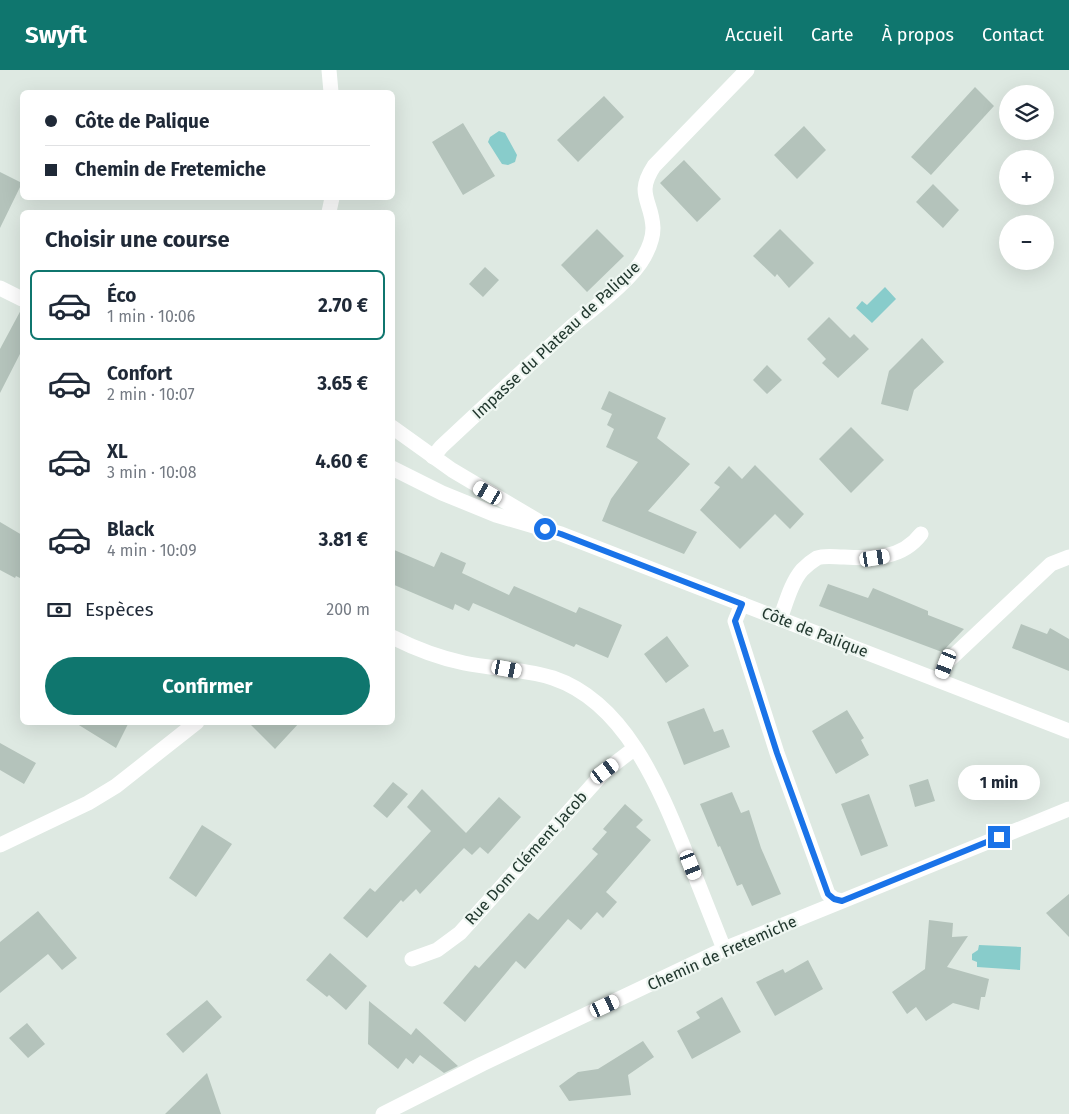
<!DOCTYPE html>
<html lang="fr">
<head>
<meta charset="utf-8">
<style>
  body { margin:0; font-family:"Fira Sans",sans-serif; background:#f2f2f3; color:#1f2937; height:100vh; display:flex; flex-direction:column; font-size:19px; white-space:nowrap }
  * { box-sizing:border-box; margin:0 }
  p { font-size:16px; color:#747a83 }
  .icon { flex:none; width:28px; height:28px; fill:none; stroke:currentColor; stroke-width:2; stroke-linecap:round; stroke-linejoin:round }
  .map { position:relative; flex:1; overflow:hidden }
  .side { position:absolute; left:20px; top:140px; width:375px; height:515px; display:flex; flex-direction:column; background:#fff; border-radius:8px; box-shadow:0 5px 20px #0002 }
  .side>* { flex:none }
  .top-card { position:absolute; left:20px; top:20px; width:375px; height:110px; border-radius:8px; box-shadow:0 5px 20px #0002; display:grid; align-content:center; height:110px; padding:0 25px; background:#fff }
  .buttons { position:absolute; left:999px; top:15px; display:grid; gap:10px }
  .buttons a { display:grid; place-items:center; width:55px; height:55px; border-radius:50%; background:#fff; box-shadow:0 5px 20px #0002; font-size:25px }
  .end { position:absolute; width:22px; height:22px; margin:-11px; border:6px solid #1a73e8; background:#fff; box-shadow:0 0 0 2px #fff }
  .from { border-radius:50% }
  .bubble { position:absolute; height:35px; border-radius:18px; background:#fff; box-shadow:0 5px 20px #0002; font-size:16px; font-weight:700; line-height:35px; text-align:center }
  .car { position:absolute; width:15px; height:30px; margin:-15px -8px; border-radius:6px; box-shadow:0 0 4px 1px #0007; background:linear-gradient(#fff 24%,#345 0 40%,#fff 0 76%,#345 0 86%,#fff 0) }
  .top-card b { display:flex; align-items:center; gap:18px; height:48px; font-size:19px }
  .top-card b+b { border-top:1px solid #e0e1e3 }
  .top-card i { width:12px; height:12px; background:#1f2937 }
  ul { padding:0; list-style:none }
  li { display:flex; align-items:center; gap:15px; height:70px; margin:0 10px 8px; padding:0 15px; border:2px solid transparent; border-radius:8px }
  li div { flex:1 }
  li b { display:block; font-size:19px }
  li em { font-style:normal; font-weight:700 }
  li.active { border-color:#0f766e }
  li>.icon { width:45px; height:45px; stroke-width:1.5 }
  h2 { padding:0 25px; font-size:22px; line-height:60px }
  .pay { display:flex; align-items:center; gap:12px; height:55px; padding:0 25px; font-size:19px }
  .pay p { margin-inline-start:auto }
  .button { display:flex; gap:10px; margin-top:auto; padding:10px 25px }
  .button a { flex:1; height:58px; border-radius:30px; background:#0f766e; color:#fff; font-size:20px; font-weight:700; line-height:58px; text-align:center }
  header { display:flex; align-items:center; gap:30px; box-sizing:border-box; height:70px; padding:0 25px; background:#0f766e; color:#fff }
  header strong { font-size:24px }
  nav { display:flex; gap:28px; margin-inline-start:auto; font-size:18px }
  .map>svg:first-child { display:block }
  .water { fill:#88cccb }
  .building { fill:#b4c3bb }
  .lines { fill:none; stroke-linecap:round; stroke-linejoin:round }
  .street { stroke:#fff; stroke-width:15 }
  .secondary { stroke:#fff; stroke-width:15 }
  .route { stroke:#1a73e8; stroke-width:6 }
  .labels { text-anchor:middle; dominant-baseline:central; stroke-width:4.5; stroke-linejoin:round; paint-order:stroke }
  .street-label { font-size:16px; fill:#21372e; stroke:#eef6f1 }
</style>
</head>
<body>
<header>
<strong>Swyft</strong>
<nav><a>Accueil</a><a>Carte</a><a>À propos</a><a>Contact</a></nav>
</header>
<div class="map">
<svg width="1069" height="1044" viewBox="0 0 1069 1044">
  <rect width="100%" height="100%" fill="#dee9e2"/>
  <path class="water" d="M499 61 505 63 517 85 515 92 508 95 502 94 500 91 488 72 490 67Z
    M885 217 896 229 872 253 856 238 862 231 867 235Z
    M979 875 1021 877 1020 900 977 897V892L972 890V884L978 880Z"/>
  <path class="building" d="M975 17 994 36 931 105 911 87Z
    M604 26 624 47 578 92 557 70Z
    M463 53 495 106 463 125 432 72Z
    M804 56 826 80 797 109 774 85Z
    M684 90 721 129 697 152 660 113Z
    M0 102 22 113 0 158Z
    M933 114 959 140 943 158 916 132Z
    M597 159 624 186 587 222 561 195Z
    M780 159 814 193 789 218 777 204 775 207 753 186Z
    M485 197 499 210 483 227 469 214Z
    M22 238V280L0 323V279Z
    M829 247 850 268 854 264 869 279 838 308 822 293 826 289 807 269Z
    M922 268 944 292 914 320 908 341 881 334 889 301Z
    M767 295 782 310 767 324 753 310Z
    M609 321 666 348 657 368 690 394 648 441 697 462 684 484 602 451 611 429 638 392 606 377 614 359 607 355 612 344 601 339Z
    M851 357 884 390 851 423 819 389Z
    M755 395 804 444 790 459 775 444 740 479 700 440 720 417 714 413 729 396 742 409Z
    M0 452 22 465V509L16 506 15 508 0 500Z
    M392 479 434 497 441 482 466 493 462 503 509 525 514 516 576 543 579 537 622 555 608 588 576 574 574 577 473 533 469 541 455 534 453 540 392 514Z
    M828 514 868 528 873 518 928 541V545L964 559 942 582 819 536Z
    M1021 554 1047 564 1050 558 1069 569V601L1012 578Z
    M667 566 689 596 666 613 644 584Z
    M704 638 714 662 723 659 730 677 684 695 667 652Z
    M847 640 864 668 861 670 869 685 836 704 812 661Z
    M74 652H129L116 678Z
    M248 652H300L275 679Z
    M0 673 36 693 24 714 0 700Z
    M928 709 935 731 915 737 909 715Z
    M393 712 408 724 387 748 373 736Z
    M422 719 466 763 499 727 521 747 488 784 480 777 472 785 464 778 420 824 416 819 403 832 401 830 367 868 343 848 370 818 375 822 431 761 407 737Z
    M732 722 741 743 749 740 761 778 781 824 752 836 742 814 737 816 720 776 718 777 700 734Z
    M869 724 888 776 861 786 841 734Z
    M625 734 643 750 636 757 651 770 606 822 617 832 603 848 597 842 581 860 568 849 525 899 516 891 465 952 443 933 475 895 479 898 529 843 538 850 598 784 592 779 607 762 603 759Z
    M202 755 232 774 196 827 169 808Z
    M1069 824V867L1046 843Z
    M38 841 77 888 62 900 48 884 0 923V872Z
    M929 850 953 853 952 867 968 866 947 897 989 909 985 927H981L979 940 953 933 926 951 916 937 907 944 892 922 925 899Z
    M330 883 367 916 346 940 329 925 327 927 306 910Z
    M808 890 823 919 775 946 756 912 783 899 785 903Z
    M722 927 741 962 692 989 677 961 700 948 696 942Z
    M207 930 222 947 183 983 166 964Z
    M369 931 411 965 416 958 458 996 444 1003 420 985 413 994 406 988 398 999 368 974Z
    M27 953 45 974 28 988 9 968Z
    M643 971 654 987 628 1005 631 1025 569 1031 559 1016 578 1002 598 999Z
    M207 1003 221 1044H165Z"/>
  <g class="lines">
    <path class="street" d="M433 387 441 377C484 337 526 297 570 258 591 240 632 210 644 187 649 178 653 168 653 158 652 130 635 125 654 96L747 0
      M742 534 735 551 777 683 828 824 834 829 842 831
      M780 549C786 533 791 513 802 500 806 496 812 491 817 488 825 485 835 487 844 487 873 489 902 489 921 464
      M392 567C414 578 440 588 464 593 493 599 525 599 553 608 627 633 661 722 688 788 700 818 712 849 724 879
      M939 610 946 593 1051 494 1069 487
      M0 775 88 733 116 716 197 652
      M412 889 437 880 460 863 605 701 635 678
      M383 1044 482 994 724 879 1069 739"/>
    <path class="secondary" d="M329 0 331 22
      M329 142 332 128
      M0 218 22 229
      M392 357 452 400 538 451
      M392 398 442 423 496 445 561 464 1069 661"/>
  </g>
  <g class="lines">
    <path class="route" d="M545 459 561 464 742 534 735 551 777 683 828 824 834 829 842 831 999 767"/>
  </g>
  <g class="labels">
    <g class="street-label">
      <text transform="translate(556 270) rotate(-43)">Impasse du Plateau de Palique</text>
      <text transform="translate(815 562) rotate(21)">Côte de Palique</text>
      <text transform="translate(526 788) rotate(-48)">Rue Dom Clément Jacob</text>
      <text transform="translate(722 883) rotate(-24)">Chemin de Fretemiche</text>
    </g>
  </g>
</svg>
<div class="buttons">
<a><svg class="icon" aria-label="layers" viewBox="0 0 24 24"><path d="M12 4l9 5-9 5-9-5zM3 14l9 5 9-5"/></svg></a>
<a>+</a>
<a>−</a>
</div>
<i class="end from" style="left:545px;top:459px"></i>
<i class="end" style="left:999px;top:767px"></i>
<div class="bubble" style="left:958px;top:695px;width:82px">1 min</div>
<i class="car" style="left:488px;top:423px;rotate:300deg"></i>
<i class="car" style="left:875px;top:488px;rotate:81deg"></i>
<i class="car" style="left:946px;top:594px;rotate:201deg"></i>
<i class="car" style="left:507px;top:599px;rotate:101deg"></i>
<i class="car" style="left:605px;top:701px;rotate:53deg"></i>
<i class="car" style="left:691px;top:795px;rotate:158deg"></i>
<i class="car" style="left:605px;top:936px;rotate:65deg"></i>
<div class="top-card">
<b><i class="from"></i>Côte de Palique</b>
<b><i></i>Chemin de Fretemiche</b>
</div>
<section class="side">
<h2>Choisir une course</h2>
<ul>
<li class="active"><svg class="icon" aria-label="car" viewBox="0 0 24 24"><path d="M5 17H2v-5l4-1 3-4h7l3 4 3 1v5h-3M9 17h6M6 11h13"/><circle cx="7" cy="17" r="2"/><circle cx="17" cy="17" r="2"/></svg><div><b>Éco</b><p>1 min · 10:06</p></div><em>2.70 €</em></li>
<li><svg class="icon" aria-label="car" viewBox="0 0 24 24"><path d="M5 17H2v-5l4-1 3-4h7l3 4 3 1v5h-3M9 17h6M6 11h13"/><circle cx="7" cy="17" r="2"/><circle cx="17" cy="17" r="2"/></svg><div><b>Confort</b><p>2 min · 10:07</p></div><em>3.65 €</em></li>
<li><svg class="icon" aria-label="car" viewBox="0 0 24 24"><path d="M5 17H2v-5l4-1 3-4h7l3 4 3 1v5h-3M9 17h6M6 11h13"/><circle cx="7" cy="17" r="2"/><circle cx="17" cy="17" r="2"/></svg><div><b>XL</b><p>3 min · 10:08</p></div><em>4.60 €</em></li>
<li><svg class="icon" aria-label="car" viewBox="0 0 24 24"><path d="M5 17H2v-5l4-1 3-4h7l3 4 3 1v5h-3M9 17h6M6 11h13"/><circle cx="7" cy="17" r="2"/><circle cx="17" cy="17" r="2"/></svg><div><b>Black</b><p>4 min · 10:09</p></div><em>3.81 €</em></li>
</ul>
<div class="pay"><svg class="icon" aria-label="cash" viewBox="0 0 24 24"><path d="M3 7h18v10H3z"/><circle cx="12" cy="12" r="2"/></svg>Espèces<p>200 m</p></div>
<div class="button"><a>Confirmer</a></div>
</section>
</div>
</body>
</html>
